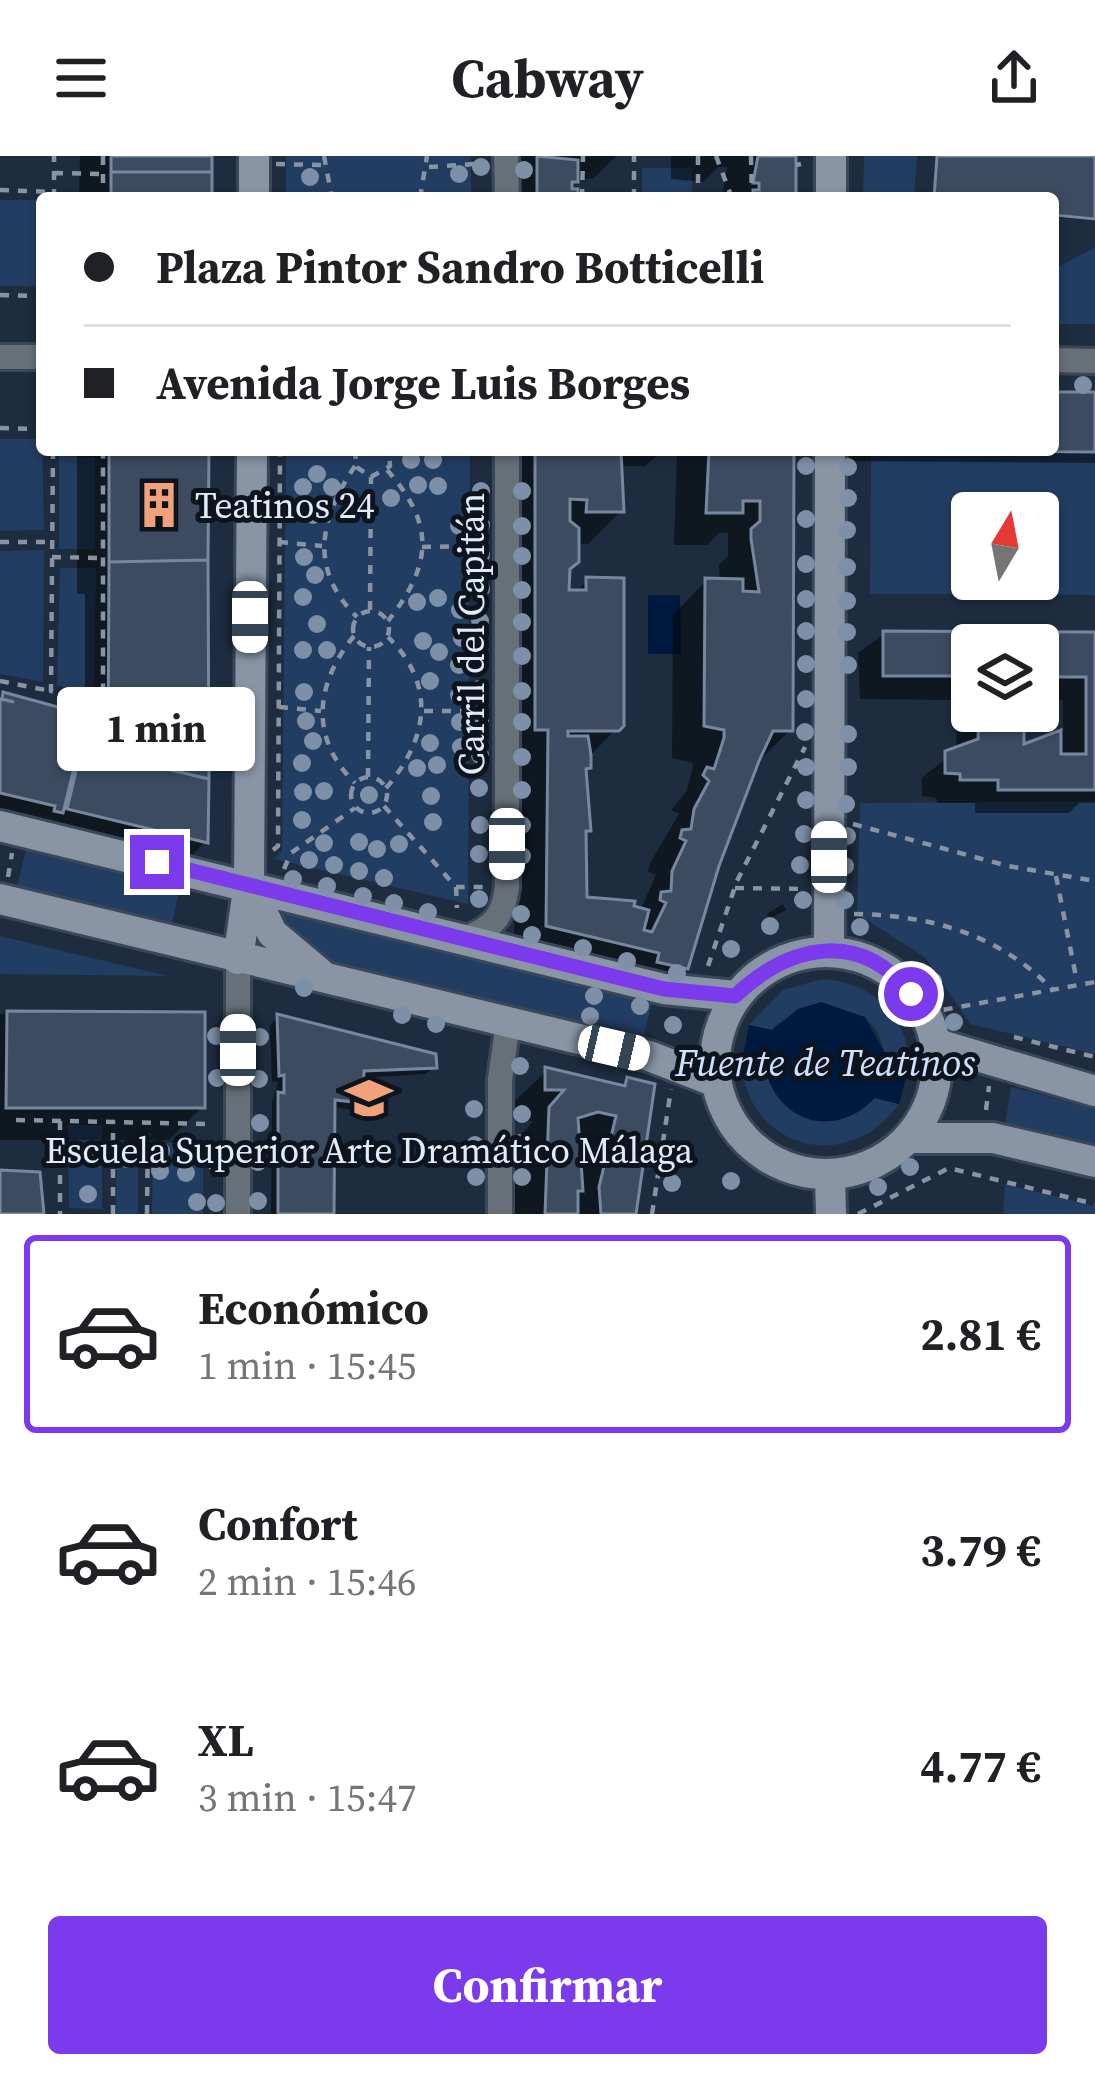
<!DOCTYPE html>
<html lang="es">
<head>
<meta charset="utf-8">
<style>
  body { margin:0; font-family:"Source Serif 4",serif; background:#f2f2f2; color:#202124; height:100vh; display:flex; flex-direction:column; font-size:45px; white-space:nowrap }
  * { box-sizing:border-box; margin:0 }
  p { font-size:39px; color:#757577 }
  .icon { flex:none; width:66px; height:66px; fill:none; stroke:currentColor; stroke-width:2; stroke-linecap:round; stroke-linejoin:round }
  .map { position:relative; height:1058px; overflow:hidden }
  .panel { display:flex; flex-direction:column; background:#fff; flex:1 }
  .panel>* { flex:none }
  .top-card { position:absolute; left:36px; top:36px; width:1023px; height:264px; border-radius:12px; box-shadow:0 3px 9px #0004; display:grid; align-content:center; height:264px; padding:0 48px; background:#fff }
  .needle { width:78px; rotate:10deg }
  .tools { position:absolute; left:951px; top:336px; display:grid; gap:24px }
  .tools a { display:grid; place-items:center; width:108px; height:108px; border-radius:12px; background:#fff; box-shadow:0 3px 9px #0004; font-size:60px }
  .end { position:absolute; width:54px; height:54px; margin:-27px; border:15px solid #7c3aed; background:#fff; box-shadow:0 0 0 6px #fff }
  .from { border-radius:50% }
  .bubble { position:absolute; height:84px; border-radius:12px; background:#fff; box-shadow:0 3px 9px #0004; font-size:39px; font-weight:700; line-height:84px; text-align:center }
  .car { position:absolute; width:36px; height:72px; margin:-36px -18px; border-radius:15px; box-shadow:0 0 9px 3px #0007; background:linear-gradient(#fff 24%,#345 0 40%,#fff 0 76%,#345 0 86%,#fff 0) }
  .top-card b { display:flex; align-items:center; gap:42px; height:114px; font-size:45px }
  .top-card b+b { border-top:3px solid #e0e0e0 }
  .top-card i { width:30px; height:30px; background:#202124 }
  ul { padding:21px 0 0; list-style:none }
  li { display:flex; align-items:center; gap:36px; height:198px; margin:0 24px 18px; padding:0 24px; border:6px solid transparent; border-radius:12px }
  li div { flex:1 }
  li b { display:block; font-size:45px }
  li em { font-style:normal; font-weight:700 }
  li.selected { border-color:#7c3aed }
  li>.icon { width:108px; height:108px; stroke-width:1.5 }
  .action { display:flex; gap:24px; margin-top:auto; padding:24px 48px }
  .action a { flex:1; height:138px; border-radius:12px; background:#7c3aed; color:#fff; font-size:48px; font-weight:700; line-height:138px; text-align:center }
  header { display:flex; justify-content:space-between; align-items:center; height:156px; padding:0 48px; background:#fff; font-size:54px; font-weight:700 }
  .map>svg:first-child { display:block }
  .green { fill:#223d62; fill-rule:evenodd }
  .water { fill:#00193f }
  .shadow { fill:#0007; fill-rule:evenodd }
  .building { fill:#3c4b60; stroke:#76879f; stroke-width:3 }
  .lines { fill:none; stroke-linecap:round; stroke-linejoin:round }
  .street-casing { stroke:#394759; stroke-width:30 }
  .secondary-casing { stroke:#394759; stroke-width:36 }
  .path { stroke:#8894a4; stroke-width:4.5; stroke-dasharray:9 9; stroke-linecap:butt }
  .street { stroke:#676f79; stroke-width:24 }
  .secondary { stroke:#8995a5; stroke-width:30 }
  .tree { fill:#7e90a8 }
  .route { stroke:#7c3aed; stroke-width:15 }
  .labels { text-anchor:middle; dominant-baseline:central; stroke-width:10; stroke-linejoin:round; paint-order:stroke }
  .poi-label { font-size:36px; fill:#e2ecf9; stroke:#0d141d; text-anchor:start }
  .street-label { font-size:36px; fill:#e2ecf9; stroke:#0d141d }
  .water-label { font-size:39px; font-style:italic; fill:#cee2ff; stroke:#0d141d }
</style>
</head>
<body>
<header><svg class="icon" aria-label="menu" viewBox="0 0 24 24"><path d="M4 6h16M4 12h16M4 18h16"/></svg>Cabway<svg class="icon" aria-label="share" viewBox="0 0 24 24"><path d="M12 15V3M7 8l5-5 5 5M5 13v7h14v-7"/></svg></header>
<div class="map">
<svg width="1095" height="1058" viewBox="0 0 1095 1058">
  <rect width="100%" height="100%" fill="#1d2c3f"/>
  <path class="green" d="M286 0H471V42H286Z
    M864 0H917L914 42H863Z
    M642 12H692V42H642Z
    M0 44H42V130H0Z
    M1095 91V168H1053V114Z
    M1053 236H1095V439L870 438 871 295 861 294H1053ZM972 357H1038V423H972Z
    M0 283H42L44 374 0 375Z
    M286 294H470L468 748 274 703 282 695Z
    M59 300 95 301V393H59Z
    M44 394 43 526 0 518V395Z
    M60 412H96L94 540 57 529Z
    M1095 645V898L970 868 926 802 857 758 860 647Z
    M26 694 180 731 172 767 17 731Z
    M272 753 653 843 643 882 332 808 294 783Z
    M0 780 168 820 0 818Z
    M822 823C871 826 906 857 910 907L887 902 877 875 865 861 778 867 772 875 749 869 783 834Z
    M741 911 766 916C781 967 838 982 874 942L899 948C850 1017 753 996 741 911Z
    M1011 931 1095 953V993L1005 969Z
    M68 969H102V1053L69 1052Z
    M117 986H138V1058H116Z
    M153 987H203V1058H152Z
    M1005 1028 1095 1050V1058H1003Z"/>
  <path class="water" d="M648 439H680L681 498H648Z
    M821 846 865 861 887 901 910 907 899 948 875 942C837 982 782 969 766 917L741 911 749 869 772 874 798 853Z"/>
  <path class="shadow" d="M80 0H209V42H79Z
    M505 0H616L594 22 575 24 569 31 575 42H505Z
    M671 0H793V42H722L727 11H718L703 26 671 23Z
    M936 0H1095V65L1053 61V42H933Z
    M1053 239H1095V307L850 305V294H1053Z
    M77 294H206L205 686 172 719 0 677V544L4 540 85 565V438H77Z
    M503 294H791L790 574 757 607 716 709 686 812 652 845 514 803 516 606ZM662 296 677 297 674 389H707L719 377H728V400L719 409 720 426 706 425 673 459 672 602 693 607 692 615 686 636 671 654 679 658 650 707 648 715 656 719 640 755 584 744 583 679 588 674 583 616 588 602 621 568 588 424 575 437H566L567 414 576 388H588L621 355 620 310H645Z
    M884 478 1095 479V647H1079L1069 657H975V647H937L936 642 922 640V622L956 594 957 544 860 543 858 497ZM972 489H1038V544H1063V576L1021 592V555H972Z
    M783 748 786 754 769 763 767 758Z
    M0 858 202 859V951L169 984H0Z
    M278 861 434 910 426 918 360 922V946L352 954 332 951 331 1058H271L272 947 278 926H272L270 869Z
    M546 915 619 932 628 924 634 1058H513L516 987 533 965 513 966V947ZM577 992H585L580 1012Z"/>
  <path class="building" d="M111 0H212V16H111Z
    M537 0 578 4V26H572V33H578V42H537Z
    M758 0H796V42H753V34H759V27H753Z
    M937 0H1095V63L1053 59V42H934Z
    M111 16H212V42H111Z
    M1053 236H1095V296L861 294H1053Z
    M109 294H209L208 404 109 406Z
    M535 294H621L624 356H586L587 344 570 343V365L579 372V406L570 413 569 434H586V421L624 422V570L619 575H568V580H588L591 599V612L586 613 591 675H586L587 741 635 745 634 750 649 754 644 774 652 776 666 747 660 744 661 736 671 735 672 715 686 685 680 682 682 674 691 673 694 653 709 625 703 619 707 611 714 613 724 582V574L704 570 705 422 743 423V435L759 436 751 383V373L760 365V345H743V357H706L709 294H794L793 575H773L759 605 719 710 688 813 657 806 659 797 546 770 548 574H535Z
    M208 404 209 623 108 599 109 406Z
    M883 475 1095 476V634H998V624H960V618L945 617V595L978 583 979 555H1024V588L1061 574V598H1086V521H1038V489H972V520H883Z
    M3 536 87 559 63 657 54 655 55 650 0 637V543L14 546 2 543Z
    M88 565 108 569V599L209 623 208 687 67 653Z
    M7 855 205 856V952H6Z
    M277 858 436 898 437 912 364 915 363 947 335 944 334 1058H278V936L284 937V919L279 920Z
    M545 911 625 930 627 921 655 928 636 1058H601L599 1031 616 960 598 956 578 962 583 1035H578V1058H545L549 951 564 934H545Z
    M0 1014 40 1016 44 1058H0Z"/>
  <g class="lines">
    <defs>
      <path id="street" d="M506 0 507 42
        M0 201H42
        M1053 204 1095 205
        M465 783C493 771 503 762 507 731V294
        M238 1058V803
        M500 1058V923L508 867"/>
      <path id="secondary" d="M254 42V0
        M831 42V0
        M0 670 664 833 735 840
        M249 727 272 777 322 819
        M0 743 649 900 716 926
        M829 794 830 294
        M715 907a111 111 0 1 1 222 0a111 111 0 1 1-222 0Z
        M238 803 249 727 252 294
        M937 888 1095 935
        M908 982H993L1095 1006
        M830 1020 831 1058"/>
    </defs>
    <use href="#street" class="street-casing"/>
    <use href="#secondary" class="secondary-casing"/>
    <path class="path" d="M103 0V42
      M324 0 332 42
      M698 0V42
      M716 0 732 42
      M751 0 752 42
      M276 8 323 9
      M796 9 801 8
      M429 11 475 8
      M54 17 103 18
      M0 34 54 36
      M54 42V0
      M420 42 427 0
      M582 42 583 0
      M634 42V0
      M0 139 42 140
      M0 272 42 273
      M53 294 51 535 103 548V294
      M356 294 355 310 371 321
      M355 310C320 362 308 413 357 461
      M387 314C436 369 432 409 388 465
      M371 321 390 310 389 294
      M0 386H53
      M279 386 322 390
      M422 391 477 390
      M52 401 100 402
      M370 454 371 321
      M353 473a18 18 0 1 1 36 0a18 18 0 1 1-36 0Z
      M354 480C315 528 309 582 355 627
      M0 525 51 535
      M279 551 321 555
      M424 555H475
      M351 639a18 18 0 1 1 36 0a18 18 0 1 1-36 0Z
      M368 621 369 491
      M386 632C428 583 437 529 388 481
      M384 650 456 731H486
      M853 668 1008 710 1095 725
      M273 694 278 690 280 294
      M284 713 291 697 355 652
      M1056 720 1077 826
      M8 721 12 697
      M456 731 457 752
      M735 732 807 733
      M854 758C930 759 999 778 1053 834
      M708 810 737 725 805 591
      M926 857 1095 826
      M1014 881 1095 901
      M986 954 989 930
      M16 964 210 968
      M60 965V1058
      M113 1058V965
      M147 1058 148 966
      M652 1058 671 933
      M858 1058 949 1012 1095 1048"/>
    <use href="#street" class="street"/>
    <use href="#secondary" class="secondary"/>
  </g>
  <g class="tree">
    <circle cx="481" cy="11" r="9"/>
    <circle cx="524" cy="14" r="9"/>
    <circle cx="459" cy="18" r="9"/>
    <circle cx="310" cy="21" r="9"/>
    <circle cx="1083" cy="229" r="9"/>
    <circle cx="411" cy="304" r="9"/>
    <circle cx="433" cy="304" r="9"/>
    <circle cx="806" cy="310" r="9"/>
    <circle cx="848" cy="311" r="9"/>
    <circle cx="317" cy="318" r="9"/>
    <circle cx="418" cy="329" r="9"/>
    <circle cx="438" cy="330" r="9"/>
    <circle cx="303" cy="331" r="9"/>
    <circle cx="332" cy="331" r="9"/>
    <circle cx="481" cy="335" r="9"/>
    <circle cx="522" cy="335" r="9"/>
    <circle cx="349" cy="341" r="9"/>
    <circle cx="391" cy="342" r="9"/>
    <circle cx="848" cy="342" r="9"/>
    <circle cx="313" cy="359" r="9"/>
    <circle cx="806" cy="363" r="9"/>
    <circle cx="481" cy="369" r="9"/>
    <circle cx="459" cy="370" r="9"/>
    <circle cx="522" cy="370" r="9"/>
    <circle cx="847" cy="374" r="9"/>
    <circle cx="481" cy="399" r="9"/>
    <circle cx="522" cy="400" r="9"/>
    <circle cx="304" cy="401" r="9"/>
    <circle cx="806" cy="408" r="9"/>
    <circle cx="847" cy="411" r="9"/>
    <circle cx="315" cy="419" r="9"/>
    <circle cx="481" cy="433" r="9"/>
    <circle cx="522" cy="434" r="9"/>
    <circle cx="303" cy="441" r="9"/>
    <circle cx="438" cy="442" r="9"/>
    <circle cx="806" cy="443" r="9"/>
    <circle cx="847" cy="445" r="9"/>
    <circle cx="417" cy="446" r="9"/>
    <circle cx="460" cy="454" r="9"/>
    <circle cx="480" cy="465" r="9"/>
    <circle cx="522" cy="466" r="9"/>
    <circle cx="317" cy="468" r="9"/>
    <circle cx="806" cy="475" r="9"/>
    <circle cx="847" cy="476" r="9"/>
    <circle cx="462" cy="482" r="9"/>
    <circle cx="423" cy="485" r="9"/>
    <circle cx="303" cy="494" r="9"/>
    <circle cx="327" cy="494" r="9"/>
    <circle cx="439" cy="496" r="9"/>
    <circle cx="480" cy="500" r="9"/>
    <circle cx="522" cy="500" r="9"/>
    <circle cx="806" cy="508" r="9"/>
    <circle cx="459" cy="509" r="9"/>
    <circle cx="848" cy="509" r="9"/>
    <circle cx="430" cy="525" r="9"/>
    <circle cx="479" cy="533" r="9"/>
    <circle cx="522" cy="535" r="9"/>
    <circle cx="304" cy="536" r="9"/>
    <circle cx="459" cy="539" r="9"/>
    <circle cx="806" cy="543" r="9"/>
    <circle cx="306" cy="565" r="9"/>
    <circle cx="480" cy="565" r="9"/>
    <circle cx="460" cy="566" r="9"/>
    <circle cx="522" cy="566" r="9"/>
    <circle cx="805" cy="576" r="9"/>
    <circle cx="848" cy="578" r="9"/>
    <circle cx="313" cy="585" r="9"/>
    <circle cx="430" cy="587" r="9"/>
    <circle cx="461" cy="591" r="9"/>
    <circle cx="480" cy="599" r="9"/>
    <circle cx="522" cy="601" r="9"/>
    <circle cx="302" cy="607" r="9"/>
    <circle cx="437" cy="609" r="9"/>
    <circle cx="806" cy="611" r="9"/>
    <circle cx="848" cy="611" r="9"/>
    <circle cx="417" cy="612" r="9"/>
    <circle cx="479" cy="632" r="9"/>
    <circle cx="522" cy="634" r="9"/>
    <circle cx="324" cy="635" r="9"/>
    <circle cx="303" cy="636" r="9"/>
    <circle cx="369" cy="639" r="9"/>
    <circle cx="431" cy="640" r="9"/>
    <circle cx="806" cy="644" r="9"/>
    <circle cx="846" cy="648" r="9"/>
    <circle cx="302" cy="664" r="9"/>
    <circle cx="433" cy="666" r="9"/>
    <circle cx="480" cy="669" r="9"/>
    <circle cx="522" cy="669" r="9"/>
    <circle cx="804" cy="678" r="9"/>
    <circle cx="847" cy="680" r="9"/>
    <circle cx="359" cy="686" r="9"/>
    <circle cx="324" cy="687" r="9"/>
    <circle cx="399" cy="688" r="9"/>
    <circle cx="377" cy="693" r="9"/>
    <circle cx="479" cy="698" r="9"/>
    <circle cx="522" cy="700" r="9"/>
    <circle cx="309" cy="704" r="9"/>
    <circle cx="334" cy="709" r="9"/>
    <circle cx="800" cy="709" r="9"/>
    <circle cx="845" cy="710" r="9"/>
    <circle cx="359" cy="715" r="9"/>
    <circle cx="384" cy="722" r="9"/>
    <circle cx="293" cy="723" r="9"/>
    <circle cx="327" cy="730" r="9"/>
    <circle cx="363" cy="740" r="9"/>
    <circle cx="479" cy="743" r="9"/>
    <circle cx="803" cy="744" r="9"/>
    <circle cx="845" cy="744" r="9"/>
    <circle cx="394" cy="747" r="9"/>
    <circle cx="428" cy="756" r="9"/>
    <circle cx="521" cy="758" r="9"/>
    <circle cx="770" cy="770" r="9"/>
    <circle cx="860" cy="771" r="9"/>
    <circle cx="532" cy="779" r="9"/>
    <circle cx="583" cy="792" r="9"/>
    <circle cx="731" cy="793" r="9"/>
    <circle cx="627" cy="805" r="9"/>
    <circle cx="677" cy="817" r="9"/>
    <circle cx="933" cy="825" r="9"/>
    <circle cx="304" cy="832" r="9"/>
    <circle cx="594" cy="840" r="9"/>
    <circle cx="640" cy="850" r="9"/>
    <circle cx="402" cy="859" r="9"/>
    <circle cx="590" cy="860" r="9"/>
    <circle cx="954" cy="866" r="9"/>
    <circle cx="436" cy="868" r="9"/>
    <circle cx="673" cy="869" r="9"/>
    <circle cx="216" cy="880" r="9"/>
    <circle cx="260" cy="881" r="9"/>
    <circle cx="520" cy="910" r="9"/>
    <circle cx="217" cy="922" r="9"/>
    <circle cx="259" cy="923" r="9"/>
    <circle cx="474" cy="953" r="9"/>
    <circle cx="522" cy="958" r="9"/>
    <circle cx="260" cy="967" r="9"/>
    <circle cx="520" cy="987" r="9"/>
    <circle cx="475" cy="989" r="9"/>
    <circle cx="196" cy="994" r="9"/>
    <circle cx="679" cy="994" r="9"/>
    <circle cx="90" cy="995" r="9"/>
    <circle cx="161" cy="995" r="9"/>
    <circle cx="127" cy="1003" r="9"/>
    <circle cx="215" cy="1006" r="9"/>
    <circle cx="258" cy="1006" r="9"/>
    <circle cx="910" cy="1011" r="9"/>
    <circle cx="160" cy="1015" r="9"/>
    <circle cx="186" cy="1017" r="9"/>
    <circle cx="476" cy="1021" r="9"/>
    <circle cx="522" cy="1021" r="9"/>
    <circle cx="731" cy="1025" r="9"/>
    <circle cx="672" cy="1027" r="9"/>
    <circle cx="878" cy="1031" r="9"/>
    <circle cx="88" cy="1038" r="9"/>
    <circle cx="258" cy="1045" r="9"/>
    <circle cx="197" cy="1046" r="9"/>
    <circle cx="216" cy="1047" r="9"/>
  </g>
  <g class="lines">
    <path class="route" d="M157 706 664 833 735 840C789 789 859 772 911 838"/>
  </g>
  <defs>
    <symbol id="building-bare" viewBox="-9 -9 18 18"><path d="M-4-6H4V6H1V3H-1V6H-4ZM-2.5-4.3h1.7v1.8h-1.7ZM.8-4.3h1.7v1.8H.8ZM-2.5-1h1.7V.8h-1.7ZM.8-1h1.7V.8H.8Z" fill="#f1a27b" stroke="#0d141d" stroke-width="2.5" paint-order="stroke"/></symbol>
    <symbol id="university-bare" viewBox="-9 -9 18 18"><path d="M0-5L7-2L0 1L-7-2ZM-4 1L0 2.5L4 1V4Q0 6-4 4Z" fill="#f1a27b" stroke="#0d141d" stroke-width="2.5" paint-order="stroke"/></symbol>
  </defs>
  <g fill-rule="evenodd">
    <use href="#building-bare" x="126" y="316" width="66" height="66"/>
    <use href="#university-bare" x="336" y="909" width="66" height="66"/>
  </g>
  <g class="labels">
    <g class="poi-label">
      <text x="195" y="349">Teatinos 24</text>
      <text x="369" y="994" text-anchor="middle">Escuela Superior Arte Dramático Málaga</text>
    </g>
    <g class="street-label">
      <text transform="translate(471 478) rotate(-90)">Carril del Capitán</text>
    </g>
    <g class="water-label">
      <text x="825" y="906">Fuente de Teatinos</text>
    </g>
  </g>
</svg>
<div class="tools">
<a><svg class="needle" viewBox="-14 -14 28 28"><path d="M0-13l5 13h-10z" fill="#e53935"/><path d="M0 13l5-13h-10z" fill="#757577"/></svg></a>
<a><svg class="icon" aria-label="layers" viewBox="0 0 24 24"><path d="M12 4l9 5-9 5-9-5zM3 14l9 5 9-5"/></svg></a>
</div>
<i class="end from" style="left:911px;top:838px"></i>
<i class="end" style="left:157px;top:706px"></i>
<div class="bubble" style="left:57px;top:531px;width:198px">1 min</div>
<i class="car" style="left:250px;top:461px;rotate:180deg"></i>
<i class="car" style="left:507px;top:688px;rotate:180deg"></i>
<i class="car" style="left:829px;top:701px;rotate:0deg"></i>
<i class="car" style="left:614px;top:892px;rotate:103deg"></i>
<i class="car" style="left:238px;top:894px;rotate:0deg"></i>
<div class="top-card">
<b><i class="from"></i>Plaza Pintor Sandro Botticelli</b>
<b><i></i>Avenida Jorge Luis Borges</b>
</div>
</div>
<section class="panel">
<ul>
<li class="selected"><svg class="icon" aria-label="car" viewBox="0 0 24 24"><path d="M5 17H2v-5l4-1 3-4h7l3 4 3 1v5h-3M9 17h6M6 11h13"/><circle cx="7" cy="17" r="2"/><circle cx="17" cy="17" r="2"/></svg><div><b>Económico</b><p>1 min · 15:45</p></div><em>2.81 €</em></li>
<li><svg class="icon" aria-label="car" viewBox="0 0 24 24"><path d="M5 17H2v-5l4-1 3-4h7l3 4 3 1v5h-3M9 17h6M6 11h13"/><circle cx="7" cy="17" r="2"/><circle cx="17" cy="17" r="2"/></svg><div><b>Confort</b><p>2 min · 15:46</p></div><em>3.79 €</em></li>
<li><svg class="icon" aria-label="car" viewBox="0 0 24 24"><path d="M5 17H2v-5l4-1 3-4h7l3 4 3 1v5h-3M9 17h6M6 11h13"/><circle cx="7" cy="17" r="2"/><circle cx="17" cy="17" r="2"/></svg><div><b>XL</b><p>3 min · 15:47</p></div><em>4.77 €</em></li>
</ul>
<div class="action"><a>Confirmar</a></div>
</section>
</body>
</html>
